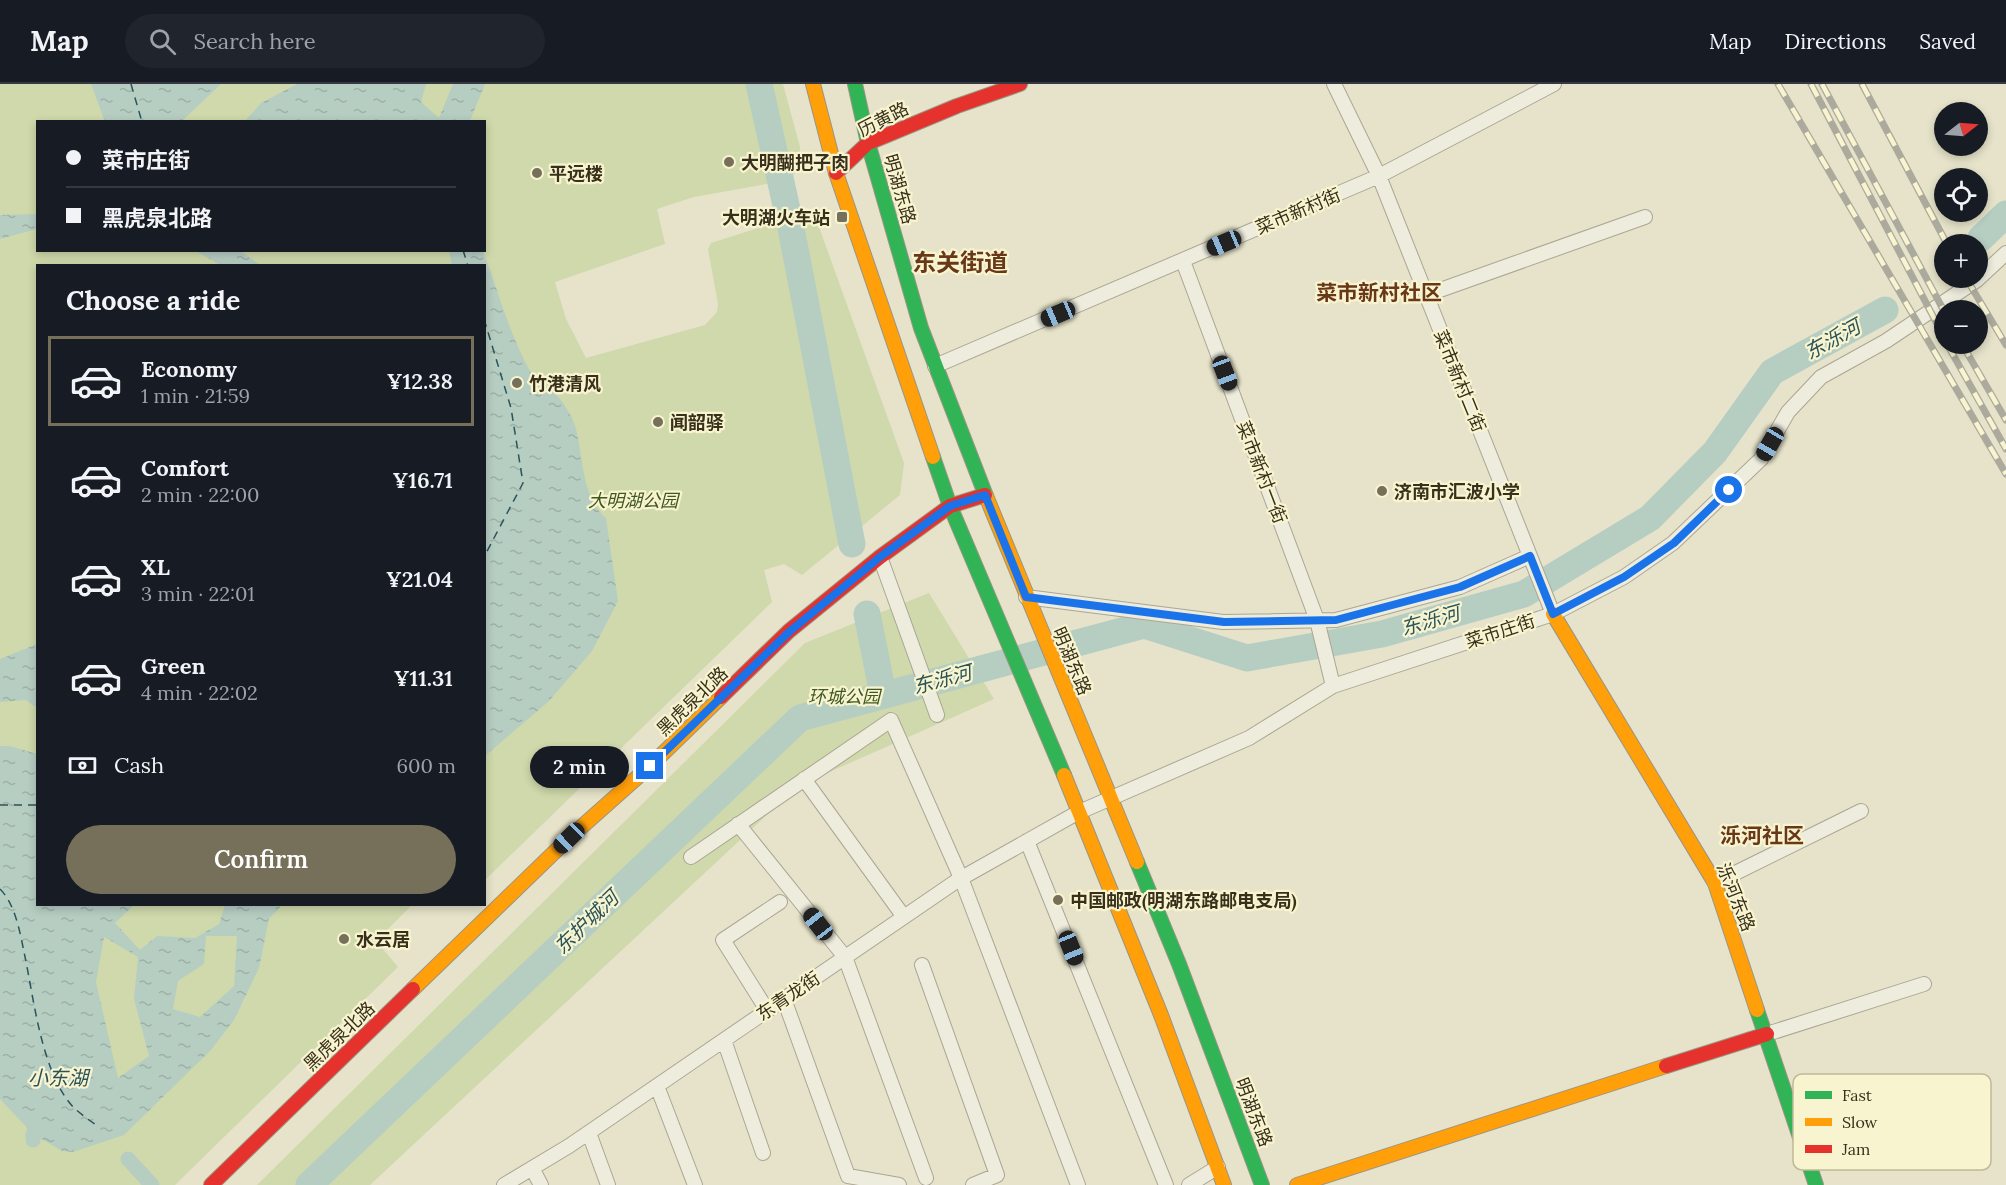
<!DOCTYPE html>
<html lang="en">
<head>
<meta charset="utf-8">
<style>
  body { margin:0; font-family:Lora,"Noto Sans SC",serif; background:#20242c; color:#f1f3f6; height:100vh; display:flex; flex-direction:column; font-size:22px; white-space:nowrap }
  * { box-sizing:border-box; margin:0 }
  p { font-size:20px; color:#9ea1a6 }
  .icon { flex:none; width:33px; height:33px; fill:none; stroke:currentColor; stroke-width:2; stroke-linecap:round; stroke-linejoin:round }
  .map { position:relative; flex:1; overflow:hidden }
  .side { position:absolute; left:36px; top:180px; width:450px; height:642px; display:flex; flex-direction:column; background:#171b24; border-radius:0px; box-shadow:0 3px 9px #0003 }
  .side>* { flex:none }
  .banner { position:absolute; left:36px; top:36px; width:450px; height:132px; border-radius:0px; box-shadow:0 3px 9px #0003; display:grid; align-content:center; height:132px; padding:0 30px; background:#171b24 }
  .needle { width:39px; rotate:73deg }
  .tools { position:absolute; left:1934px; top:18px; display:grid; gap:12px }
  .tools a { display:grid; place-items:center; width:54px; height:54px; border-radius:50%; background:#171b24; box-shadow:0 3px 9px #0003; font-size:30px }
  .end { position:absolute; width:27px; height:27px; margin:-14px; border:8px solid #1a73e8; background:#fff; box-shadow:0 0 0 3px #fff }
  .from { border-radius:50% }
  .bubble { position:absolute; height:42px; border-radius:21px; background:#171b24; box-shadow:0 3px 9px #0003; font-size:20px; font-weight:600; line-height:42px; text-align:center }
  .car { position:absolute; width:18px; height:36px; margin:-18px -9px; border-radius:8px; box-shadow:0 0 4px 2px #0007; background:linear-gradient(#222 24%,#8ab4d8 0 40%,#222 0 76%,#8ab4d8 0 86%,#222 0) }
  .banner b { display:flex; align-items:center; gap:21px; height:57px; font-size:22px }
  .banner b+b { border-top:2px solid #363941 }
  .banner i { width:15px; height:15px; background:#f1f3f6 }
  ul { padding:0; list-style:none }
  li { display:flex; align-items:center; gap:18px; height:90px; margin:0 12px 9px; padding:0 18px; border:3px solid transparent; border-radius:0px }
  li div { flex:1 }
  li b { display:block; font-size:22px }
  li em { font-style:normal; font-weight:600 }
  li.active { border-color:#766f59 }
  li>.icon { width:54px; height:54px; stroke-width:1.5 }
  h2 { padding:0 30px; font-size:27px; line-height:72px }
  .pay { display:flex; align-items:center; gap:15px; height:66px; padding:0 30px; font-size:22px }
  .pay p { margin-inline-start:auto }
  .primary-button { display:flex; gap:12px; margin-top:auto; padding:12px 30px }
  .primary-button a { flex:1; height:69px; border-radius:36px; background:#766f59; color:#fff; font-size:24px; font-weight:600; line-height:69px; text-align:center }
  header { display:flex; align-items:center; gap:36px; box-sizing:border-box; height:84px; padding:0 30px; background:#171b24; border-bottom:2px solid #363941 }
  header strong { font-size:28px }
  nav { display:flex; gap:33px; margin-inline-start:auto; font-size:21px }
  .search { width:420px; height:54px; background:#20242c; display:flex; align-items:center; gap:15px; box-sizing:border-box; padding:0 21px; border-radius:33px; color:#9ea1a6; font-size:22px }
  .map>svg:first-child { display:block }
  .park { fill:#cfd9ab; fill-rule:evenodd }
  .water { fill:url(#water-ripples); fill-rule:evenodd }
  .lines { fill:none; stroke-linecap:round; stroke-linejoin:round }
  .canal { stroke:#b6cdc2; stroke-width:15 }
  .river { stroke:#b6cdc2; stroke-width:27 }
  .ferry { stroke:#2a545a; stroke-width:1.5; stroke-dasharray:8 6; stroke-linecap:butt }
  .street-casing { stroke:#aba694; stroke-width:16 }
  .fast-casing { stroke:#9a9584; stroke-width:16 }
  .slow-casing { stroke:#9a9584; stroke-width:16 }
  .jam-casing { stroke:#9a9584; stroke-width:16 }
  .street { stroke:#edecdd; stroke-width:14 }
  .fast { stroke:#30b455; stroke-width:14 }
  .slow { stroke:#ff9f0a; stroke-width:14 }
  .jam { stroke:#e5322d; stroke-width:14 }
  .rail-casing { stroke:#acaa9d; stroke-width:7 }
  .rail { stroke:#f8f4cf; stroke-width:4.5; stroke-dasharray:14; stroke-linecap:butt }
  .route { stroke:#1a73e8; stroke-width:8 }
  .poi-dot { fill:#766f59; stroke:#f8f4cf; stroke-width:2 }
  .labels { text-anchor:middle; dominant-baseline:central; stroke-width:4.5; stroke-linejoin:round; paint-order:stroke }
  .street-label { font-size:18px; fill:#39301c; stroke:#f8f4cf }
  .poi-label { font-size:18px; font-weight:bold; fill:#39301c; stroke:#f8f4cf; text-anchor:start }
  .park-label { font-size:18px; font-style:italic; fill:#3f5720; stroke:#f8f4cf }
  .water-label { font-size:20px; font-style:italic; fill:#2a545a; stroke:#f8f4cf }
  .quarter-label { font-size:21px; font-weight:bold; fill:#693818; stroke:#f8f4cf }
  .district-label { font-size:24px; font-weight:bold; fill:#693818; stroke:#f8f4cf }
  .key { fill:#f8f4cf; stroke:#bfb999; stroke-width:1.5 }
  .key-label { font-size:16px; fill:#39301c }
</style>
</head>
<body>
<header>
<strong>Map</strong>
<div class="search"><svg class="icon" aria-label="search" viewBox="0 0 24 24"><circle cx="10" cy="10" r="6"/><path d="M15 15l6 6"/></svg>Search here</div>
<nav><a>Map</a><a>Directions</a><a>Saved</a></nav>
</header>
<div class="map">
<svg width="2006" height="1101" viewBox="0 0 2006 1101">
  <defs>
    <pattern id="water-ripples" width="26" height="14" patternUnits="userSpaceOnUse" patternTransform="scale(1.5)"><rect width="26" height="14" fill="#b6cdc2"/><path d="M2 4q2-2 4 0t4 0M15 11q2-2 4 0t4 0" fill="none" stroke="#9db0a6"/></pattern>
  </defs>
  <rect width="100%" height="100%" fill="#e6e3ca"/>
  <path class="park" d="M0 0H783L800 63 799 84 789 96 694 113 657 125 665 160 555 198 566 235 586 274 705 241 717 228 718 220 708 165 711 159 797 132H807L819 143 904 379 900 411 802 491 784 480 764 486 772 518 485 796 484 182H38V820L412 821 376 857 398 883 175 1101H0ZM38 38H484V166H38Z
    M929 509 994 615 798 702 370 1101H257L805 559Z"/>
  <path class="water" d="M91 0H221L182 37 105 38Z
    M297 0H426L421 18 439 34 453 0H485L470 37H245L261 19Z
    M37 130V145L0 155V131Z
    M196 167H241L260 181H220Z
    M449 167H483C498 206 509 250 530 287 535 295 544 300 551 306 563 316 574 334 577 349 583 377 583 415 606 434L618 517 592 567 549 617 485 672 484 182 452 181Z
    M37 560V624L26 616 0 618V575Z
    M0 662H10L37 670 38 820 134 821 115 839 140 866 157 852 195 854 219 840 225 821H282L269 835 259 884 234 936 211 966 124 1051 73 1068 62 1067 33 1050 0 1015ZM206 852H237L234 902 200 933 173 925 178 897 204 880ZM104 853 138 873 134 915 149 972 118 994 96 898Z"/>
  <g class="lines">
    <path class="canal" d="M33 1056V1050
      M128 1075 152 1101"/>
    <path class="river" d="M759 0 790 139 852 460
      M1981 154 2006 130
      M867 530 883 610
      M309 1101 800 634 1144 541 1247 574 1382 550 1524 510 1650 434 1715 368 1772 288 1885 226"/>
    <path class="ferry" d="M131 0 142 38
      M463 166 468 182
      M484 235 511 324 523 399 484 473
      M0 721H38
      M0 805C15 820 20 848 24 868 34 914 41 989 74 1024 81 1030 89 1036 96 1041"/>
    <defs>
      <path id="street" d="M1334 0 1379 92 1553 530
        M1183 177 1317 536 1333 602
        M1426 211 1645 133
        M935 282 1379 92 1554 0
        M880 473 937 631
        M1026 513 1223 538 1336 536 1460 503 1530 472
        M804 695 904 833
        M738 740 845 873 926 1094
        M1027 757 1166 1101
        M691 773 891 636 961 794 1078 1101
        M1715 799 1861 727
        M922 881 997 1091 973 1101
        M784 915 848 1092 899 1101
        M767 926 723 856 780 818
        M1767 950 1924 900
        M724 956 763 1069
        M657 1002 695 1101
        M589 1049 608 1101
        M532 1084 541 1101
        M504 1101 569 1062 958 796 1077 729 1249 654 1333 602 1553 530 1624 493 1673 459 1761 375 1788 328 1821 293 1886 257 1977 196 2006 169
        M1189 1101 1218 1083"/>
      <path id="fast" d="M855 0 868 59 921 244 986 412
        M933 373 950 422 1064 691
        M1137 778 1179 880 1262 1101
        M1757 926 1816 1101"/>
      <path id="slow" d="M813 0 836 89 933 373
        M986 412 1137 778
        M1553 530 1715 799 1757 926
        M1064 691 1161 931 1224 1101
        M413 905 569 754 650 682 721 613
        M1297 1101 1666 982"/>
      <path id="jam" d="M836 89 868 59 957 22 1020 0
        M721 613 789 547 880 473 950 422 985 411
        M1666 982 1767 950
        M211 1101 413 905"/>
    </defs>
    <use href="#street" class="street-casing"/>
    <use href="#fast" class="fast-casing"/>
    <use href="#slow" class="slow-casing"/>
    <use href="#jam" class="jam-casing"/>
    <use href="#street" class="street"/>
    <use href="#fast" class="fast"/>
    <use href="#slow" class="slow"/>
    <use href="#jam" class="jam"/>
    <defs>
      <path id="rail" d="M1778 0 2006 390
        M1811 0 1944 253
        M1822 0 1944 227
        M1862 0 1947 160
        M1966 194 2006 261
        M1947 260 2006 365
        M1962 260 2006 336"/>
    </defs>
    <use href="#rail" class="rail-casing"/>
    <use href="#rail" class="rail"/>
  </g>
  <g class="lines">
    <path class="route" d="M650 682 789 548 880 473 950 422 985 411 1026 513 1224 538 1336 536 1460 503 1530 472 1553 530 1624 493 1674 459 1729 406"/>
  </g>
  <g class="poi-dot">
    <circle cx="729" cy="78" r="6"/>
    <circle cx="537" cy="89" r="6"/>
    <rect x="836" y="127" width="12" height="12" rx="3"/>
    <circle cx="517" cy="299" r="6"/>
    <circle cx="658" cy="338" r="6"/>
    <circle cx="1382" cy="407" r="6"/>
    <circle cx="1058" cy="816" r="6"/>
    <circle cx="344" cy="855" r="6"/>
  </g>
  <g class="labels">
    <g class="street-label">
      <text transform="translate(883 35) rotate(-27)">历黄路</text>
      <text transform="translate(900 105) rotate(74)">明湖东路</text>
      <text transform="translate(1298 127) rotate(-23)">菜市新村街</text>
      <text transform="translate(1460 297) rotate(68)">菜市新村二街</text>
      <text transform="translate(1262 388) rotate(69)">菜市新村一街</text>
      <text transform="translate(1500 547) rotate(-18)">菜市庄街</text>
      <text transform="translate(1072 577) rotate(67)">明湖东路</text>
      <text transform="translate(692 617) rotate(-44)">黑虎泉北路</text>
      <text transform="translate(1736 813) rotate(68)">泺河东路</text>
      <text transform="translate(788 912) rotate(-34)">东青龙街</text>
      <text transform="translate(339 952) rotate(-44)">黑虎泉北路</text>
      <text transform="translate(1254 1028) rotate(69)">明湖东路</text>
    </g>
    <g class="poi-label">
      <text x="741" y="78">大明醐把子肉</text>
      <text x="549" y="89">平远楼</text>
      <text x="830" y="133" text-anchor="end">大明湖火车站</text>
      <text x="529" y="299">竹港清风</text>
      <text x="670" y="338">闻韶驿</text>
      <text x="1394" y="407">济南市汇波小学</text>
      <text x="1070" y="816">中国邮政(明湖东路邮电支局)</text>
      <text x="356" y="855">水云居</text>
    </g>
    <g class="park-label">
      <text x="633" y="416">大明湖公园</text>
      <text x="844" y="612">环城公园</text>
    </g>
    <g class="water-label">
      <text transform="translate(1832 255) rotate(-29)">东泺河</text>
      <text transform="translate(1430 536) rotate(-16)">东泺河</text>
      <text transform="translate(942 595) rotate(-15)">东泺河</text>
      <text transform="translate(586 838) rotate(-44)">东护城河</text>
      <text x="58" y="993">小东湖</text>
    </g>
    <g class="quarter-label">
      <text x="1379" y="208">菜市新村社区</text>
      <text x="1762" y="751">泺河社区</text>
    </g>
    <g class="district-label">
      <text x="960" y="178">东关街道</text>
    </g>
  </g>
  <rect x="1793" y="990" width="198" height="96" rx="9" class="key"/>
  <rect x="1805" y="1007" width="27" height="8" fill="#30b455"/>
  <rect x="1805" y="1034" width="27" height="8" fill="#ff9f0a"/>
  <rect x="1805" y="1061" width="27" height="8" fill="#e5322d"/>
  <g class="key-label">
    <text x="1842" y="1017">Fast</text>
    <text x="1842" y="1044">Slow</text>
    <text x="1842" y="1071">Jam</text>
  </g>
</svg>
<div class="tools">
<a><svg class="needle" viewBox="-14 -14 28 28"><path d="M0-13l5 13h-10z" fill="#e53935"/><path d="M0 13l5-13h-10z" fill="#9ea1a6"/></svg></a>
<a><svg class="icon" aria-label="locate" viewBox="0 0 24 24"><circle cx="12" cy="12" r="6"/><path d="M12 2v4M12 18v4M2 12h4M18 12h4"/></svg></a>
<a>+</a>
<a>−</a>
</div>
<i class="end from" style="left:1729px;top:406px"></i>
<i class="end" style="left:650px;top:682px"></i>
<div class="bubble" style="left:530px;top:662px;width:99px">2 min</div>
<i class="car" style="left:1224px;top:159px;rotate:247deg"></i>
<i class="car" style="left:1058px;top:230px;rotate:247deg"></i>
<i class="car" style="left:1225px;top:289px;rotate:159deg"></i>
<i class="car" style="left:1770px;top:360px;rotate:210deg"></i>
<i class="car" style="left:569px;top:754px;rotate:226deg"></i>
<i class="car" style="left:818px;top:840px;rotate:322deg"></i>
<i class="car" style="left:1071px;top:864px;rotate:158deg"></i>
<div class="banner">
<b><i class="from"></i>菜市庄街</b>
<b><i></i>黑虎泉北路</b>
</div>
<section class="side">
<h2>Choose a ride</h2>
<ul>
<li class="active"><svg class="icon" aria-label="car" viewBox="0 0 24 24"><path d="M5 17H2v-5l4-1 3-4h7l3 4 3 1v5h-3M9 17h6M6 11h13"/><circle cx="7" cy="17" r="2"/><circle cx="17" cy="17" r="2"/></svg><div><b>Economy</b><p>1 min · 21:59</p></div><em>¥12.38</em></li>
<li><svg class="icon" aria-label="car" viewBox="0 0 24 24"><path d="M5 17H2v-5l4-1 3-4h7l3 4 3 1v5h-3M9 17h6M6 11h13"/><circle cx="7" cy="17" r="2"/><circle cx="17" cy="17" r="2"/></svg><div><b>Comfort</b><p>2 min · 22:00</p></div><em>¥16.71</em></li>
<li><svg class="icon" aria-label="car" viewBox="0 0 24 24"><path d="M5 17H2v-5l4-1 3-4h7l3 4 3 1v5h-3M9 17h6M6 11h13"/><circle cx="7" cy="17" r="2"/><circle cx="17" cy="17" r="2"/></svg><div><b>XL</b><p>3 min · 22:01</p></div><em>¥21.04</em></li>
<li><svg class="icon" aria-label="car" viewBox="0 0 24 24"><path d="M5 17H2v-5l4-1 3-4h7l3 4 3 1v5h-3M9 17h6M6 11h13"/><circle cx="7" cy="17" r="2"/><circle cx="17" cy="17" r="2"/></svg><div><b>Green</b><p>4 min · 22:02</p></div><em>¥11.31</em></li>
</ul>
<div class="pay"><svg class="icon" aria-label="cash" viewBox="0 0 24 24"><path d="M3 7h18v10H3z"/><circle cx="12" cy="12" r="2"/></svg>Cash<p>600 m</p></div>
<div class="primary-button"><a>Confirm</a></div>
</section>
</div>
</body>
</html>
